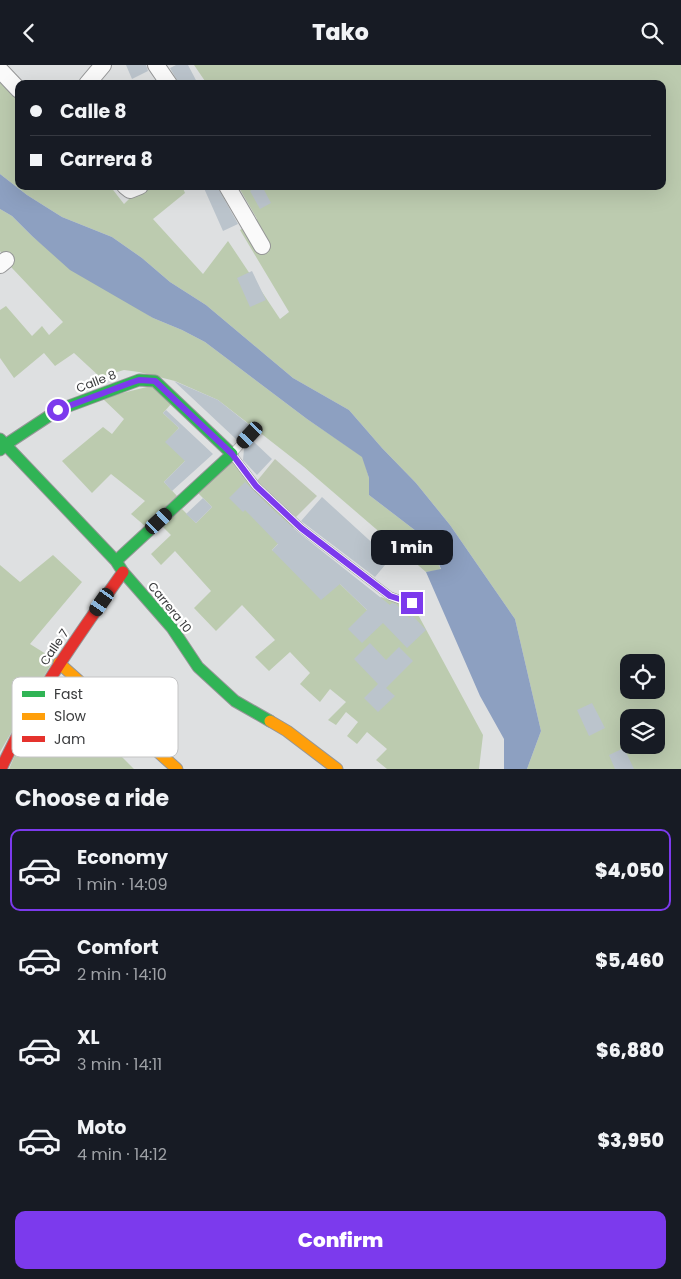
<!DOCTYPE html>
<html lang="en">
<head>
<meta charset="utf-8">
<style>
  body { margin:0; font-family:Poppins,sans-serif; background:#20242c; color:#f1f3f6; height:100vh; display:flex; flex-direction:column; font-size:19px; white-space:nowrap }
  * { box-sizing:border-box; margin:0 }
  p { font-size:16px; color:#9ea1a6 }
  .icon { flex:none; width:28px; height:28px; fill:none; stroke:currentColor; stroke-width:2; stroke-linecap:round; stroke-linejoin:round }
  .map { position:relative; height:704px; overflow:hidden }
  .panel { display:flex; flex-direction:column; background:#171b24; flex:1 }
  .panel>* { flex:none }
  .top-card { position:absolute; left:15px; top:15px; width:651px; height:110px; border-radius:10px; box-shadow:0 5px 20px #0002; display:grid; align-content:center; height:110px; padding:0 15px; background:#171b24 }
  .tools { position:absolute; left:620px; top:589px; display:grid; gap:10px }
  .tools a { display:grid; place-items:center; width:45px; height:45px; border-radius:10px; background:#171b24; box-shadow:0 5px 20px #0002; font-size:25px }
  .end { position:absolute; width:22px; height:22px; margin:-11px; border:6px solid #7c3aed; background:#fff; box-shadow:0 0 0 2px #fff }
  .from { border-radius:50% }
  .bubble { position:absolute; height:35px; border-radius:10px; background:#171b24; box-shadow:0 5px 20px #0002; font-size:16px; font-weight:800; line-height:35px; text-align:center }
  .car { position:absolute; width:15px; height:30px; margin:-15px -8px; border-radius:6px; box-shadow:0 0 4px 1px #0007; background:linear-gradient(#222 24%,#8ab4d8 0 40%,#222 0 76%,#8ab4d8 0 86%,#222 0) }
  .top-card b { display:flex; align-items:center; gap:18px; height:48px; font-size:19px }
  .top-card b+b { border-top:1px solid #363941 }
  .top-card i { width:12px; height:12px; background:#f1f3f6 }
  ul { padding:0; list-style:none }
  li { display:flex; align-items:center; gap:15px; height:82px; margin:0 10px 8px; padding:0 5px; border:2px solid transparent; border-radius:10px }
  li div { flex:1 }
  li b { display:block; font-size:19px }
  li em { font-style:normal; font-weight:800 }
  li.selected { border-color:#7c3aed }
  li>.icon { width:45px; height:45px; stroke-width:1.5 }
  h2 { padding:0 15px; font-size:22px; line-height:60px }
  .action { display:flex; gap:10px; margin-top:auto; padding:10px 15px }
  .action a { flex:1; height:58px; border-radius:10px; background:#7c3aed; color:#fff; font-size:20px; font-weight:800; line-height:58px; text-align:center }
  header { display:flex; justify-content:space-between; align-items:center; height:65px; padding:0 15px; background:#171b24; font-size:22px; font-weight:800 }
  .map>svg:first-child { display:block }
  .green { fill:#bec8b4 }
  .forest { fill:#bccbaf; fill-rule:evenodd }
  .water { fill:#8da0c1 }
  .building { fill:#bbc4cc }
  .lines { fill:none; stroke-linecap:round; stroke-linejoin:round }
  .lane-casing { stroke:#959697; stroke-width:9 }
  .street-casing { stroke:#959697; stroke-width:18 }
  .fast-casing { stroke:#959697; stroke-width:13 }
  .slow-casing { stroke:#959697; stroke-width:13 }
  .jam-casing { stroke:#959697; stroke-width:13 }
  .lane { stroke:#fafafa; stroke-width:8 }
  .street { stroke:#fafafa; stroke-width:16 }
  .fast { stroke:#30b455; stroke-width:11 }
  .slow { stroke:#ff9f0a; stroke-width:11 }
  .jam { stroke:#e5322d; stroke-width:11 }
  .route { stroke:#7c3aed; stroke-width:6 }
  .labels { text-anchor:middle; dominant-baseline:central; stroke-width:4.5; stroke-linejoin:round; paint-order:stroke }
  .street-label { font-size:12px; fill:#3a3b3d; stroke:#fff }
  .key { fill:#fff; stroke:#c4c4c5; stroke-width:1 }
  .key-label { font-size:14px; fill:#3a3b3d }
</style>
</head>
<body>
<header><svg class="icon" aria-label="back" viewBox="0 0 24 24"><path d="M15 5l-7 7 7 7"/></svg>Tako<svg class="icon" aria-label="search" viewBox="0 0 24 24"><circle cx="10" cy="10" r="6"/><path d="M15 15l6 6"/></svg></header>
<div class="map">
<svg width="681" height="704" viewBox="0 0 681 704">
  <rect width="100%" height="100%" fill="#dee0e1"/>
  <path class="green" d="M275 394 317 431 296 452 257 416Z"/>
  <path class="forest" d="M194 0H681V704H527L541 666 515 554 450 460 416 418 382 383 349 345 293 313 206 240 170 217 142 193 112 172 62 152 27 130 0 109V9L19 22V121H110L124 139C146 117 152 121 182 121L185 128 153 154 203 209 228 176 280 254 289 247 240 165 257 154 238 121H662V19H207ZM629 598H656V625H629ZM629 652H656V680H629Z
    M0 144 12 151 32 171 50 186 153 253 182 265 205 277 307 354 363 392 369 413V430L429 476 441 505 426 507 304 402 218 335 175 316 139 307 124 305 100 312 74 288 55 301 44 288 14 313 0 293V245L6 241 32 271 42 261 49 270 63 257 12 203 0 186Z
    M155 320 172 338 163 348 179 363 166 377 186 395 164 417 177 431 145 461 131 449 145 436 111 409 92 428 62 396 103 362 112 369 124 354 102 333Z
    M232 394 264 434 294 462 272 485 340 519 368 546 381 532 415 544 483 670 479 704H387L376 695 387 684 367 667 357 679 347 671 358 657 346 647 336 660 328 655 346 637 330 624 320 637 300 619 310 608 290 587 269 606 255 592 275 575 242 540 216 566 194 543 211 526 175 486 161 500 151 489 171 470 162 461 182 444 196 458 212 442 198 428Z
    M53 490 82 517 30 579 54 594 0 687V500L20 517Z
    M62 641 75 656 67 668 78 679 93 663 134 704H9L28 660 44 668Z"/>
  <path class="water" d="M0 109 27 130 62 152 112 172 142 193 170 217 206 240 293 313 349 345 382 383 416 418 450 460 515 554 541 666 527 704H504V674L480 631 426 507 441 504 429 476 369 430V413L362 392 307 354 205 277 182 265 153 253 70 205 32 171 12 151 0 144Z"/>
  <path class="building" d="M126 0H146L148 6 132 14Z
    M176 0H188L198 19H179L170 3Z
    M203 121H217L238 159 223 166Z
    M258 121H262L271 138 260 144 250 126Z
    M252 206 266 235 250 242 237 213Z
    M174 316 218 335 252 362 246 365 237 375Z
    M166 345 213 389 172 426 164 417 185 396 165 377 179 363 163 348Z
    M252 375 272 394 257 410 243 395 244 384Z
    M245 417 272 444 298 467 390 540 392 538 396 539 409 553 412 550 426 565 407 583 383 558 362 578 348 564 367 545 340 519 321 535 272 485 278 479 245 445 243 447 229 433Z
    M322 432 390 494 375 512 301 456Z
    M203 433 212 442 196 458 186 449Z
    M370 578 386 595 399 582 413 596 386 623 395 631 378 647 364 633 378 619 354 594Z
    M592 638 605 663 589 671 577 645Z
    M624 683 634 704H615L609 690Z"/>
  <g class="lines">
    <defs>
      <path id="lane" d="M250 369 232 389 256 421 301 463 390 531 412 539"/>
      <path id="street" d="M156 0 169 19
        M0 5 19 25
        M87 19 103 0
        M125 121 130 125 140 121
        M227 121 262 181
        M0 200 6 195"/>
      <path id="fast" d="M0 374 116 496 123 507 172 563 198 602 235 636 270 656
        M0 385 5 380 58 345 139 315 155 316 232 389 116 496"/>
      <path id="slow" d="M59 598 177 704
        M270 656 287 666 337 704"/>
      <path id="jam" d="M1 704C33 633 78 571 123 507"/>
    </defs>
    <use href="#lane" class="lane-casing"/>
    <use href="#street" class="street-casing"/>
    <use href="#fast" class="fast-casing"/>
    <use href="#slow" class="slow-casing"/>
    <use href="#jam" class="jam-casing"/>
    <use href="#lane" class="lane"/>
    <use href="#street" class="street"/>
    <use href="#fast" class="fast"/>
    <use href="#slow" class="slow"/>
    <use href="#jam" class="jam"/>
  </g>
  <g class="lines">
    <path class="route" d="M58 345 130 318 139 315 155 316 232 389 256 421 301 463 390 531 412 538"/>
  </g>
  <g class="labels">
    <g class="street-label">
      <text transform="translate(96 316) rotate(-21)">Calle 8</text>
      <text transform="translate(170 542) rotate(51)">Carrera 10</text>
      <text transform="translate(54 582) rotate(-56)">Calle 7</text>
    </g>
  </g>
  <rect x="12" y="612" width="166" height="80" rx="8" class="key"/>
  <rect x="22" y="626" width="23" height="6" fill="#30b455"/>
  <rect x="22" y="648" width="23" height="7" fill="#ff9f0a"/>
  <rect x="22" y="671" width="23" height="6" fill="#e5322d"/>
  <g class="key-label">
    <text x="54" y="634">Fast</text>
    <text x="54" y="656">Slow</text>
    <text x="54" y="679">Jam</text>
  </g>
</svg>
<div class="tools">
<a><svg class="icon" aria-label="locate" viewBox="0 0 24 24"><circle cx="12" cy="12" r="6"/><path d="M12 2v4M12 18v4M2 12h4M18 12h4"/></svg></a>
<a><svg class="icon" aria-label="layers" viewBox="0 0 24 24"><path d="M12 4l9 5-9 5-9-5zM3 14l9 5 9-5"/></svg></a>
</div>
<i class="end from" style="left:58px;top:345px"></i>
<i class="end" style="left:412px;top:538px"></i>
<div class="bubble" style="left:371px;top:465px;width:82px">1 min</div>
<i class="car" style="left:250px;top:370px;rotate:223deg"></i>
<i class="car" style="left:159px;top:456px;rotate:47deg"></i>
<i class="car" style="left:102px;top:537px;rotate:215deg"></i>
<div class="top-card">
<b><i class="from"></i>Calle 8</b>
<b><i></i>Carrera 8</b>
</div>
</div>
<section class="panel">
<h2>Choose a ride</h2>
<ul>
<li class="selected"><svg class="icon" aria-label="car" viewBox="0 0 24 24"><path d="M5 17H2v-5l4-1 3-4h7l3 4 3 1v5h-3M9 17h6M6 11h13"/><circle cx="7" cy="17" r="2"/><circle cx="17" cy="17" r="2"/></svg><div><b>Economy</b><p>1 min · 14:09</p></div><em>$4,050</em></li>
<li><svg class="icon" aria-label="car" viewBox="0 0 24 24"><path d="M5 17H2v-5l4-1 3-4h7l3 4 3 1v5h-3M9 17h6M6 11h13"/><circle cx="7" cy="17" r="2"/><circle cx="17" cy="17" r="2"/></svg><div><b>Comfort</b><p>2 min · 14:10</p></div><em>$5,460</em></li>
<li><svg class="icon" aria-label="car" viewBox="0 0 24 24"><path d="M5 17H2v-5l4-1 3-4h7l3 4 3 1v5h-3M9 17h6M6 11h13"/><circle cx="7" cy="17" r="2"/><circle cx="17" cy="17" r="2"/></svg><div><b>XL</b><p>3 min · 14:11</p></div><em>$6,880</em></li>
<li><svg class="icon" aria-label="car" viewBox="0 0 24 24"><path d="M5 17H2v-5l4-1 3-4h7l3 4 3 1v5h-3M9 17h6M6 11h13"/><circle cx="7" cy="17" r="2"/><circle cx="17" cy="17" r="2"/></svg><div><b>Moto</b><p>4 min · 14:12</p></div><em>$3,950</em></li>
</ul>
<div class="action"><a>Confirm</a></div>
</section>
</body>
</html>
